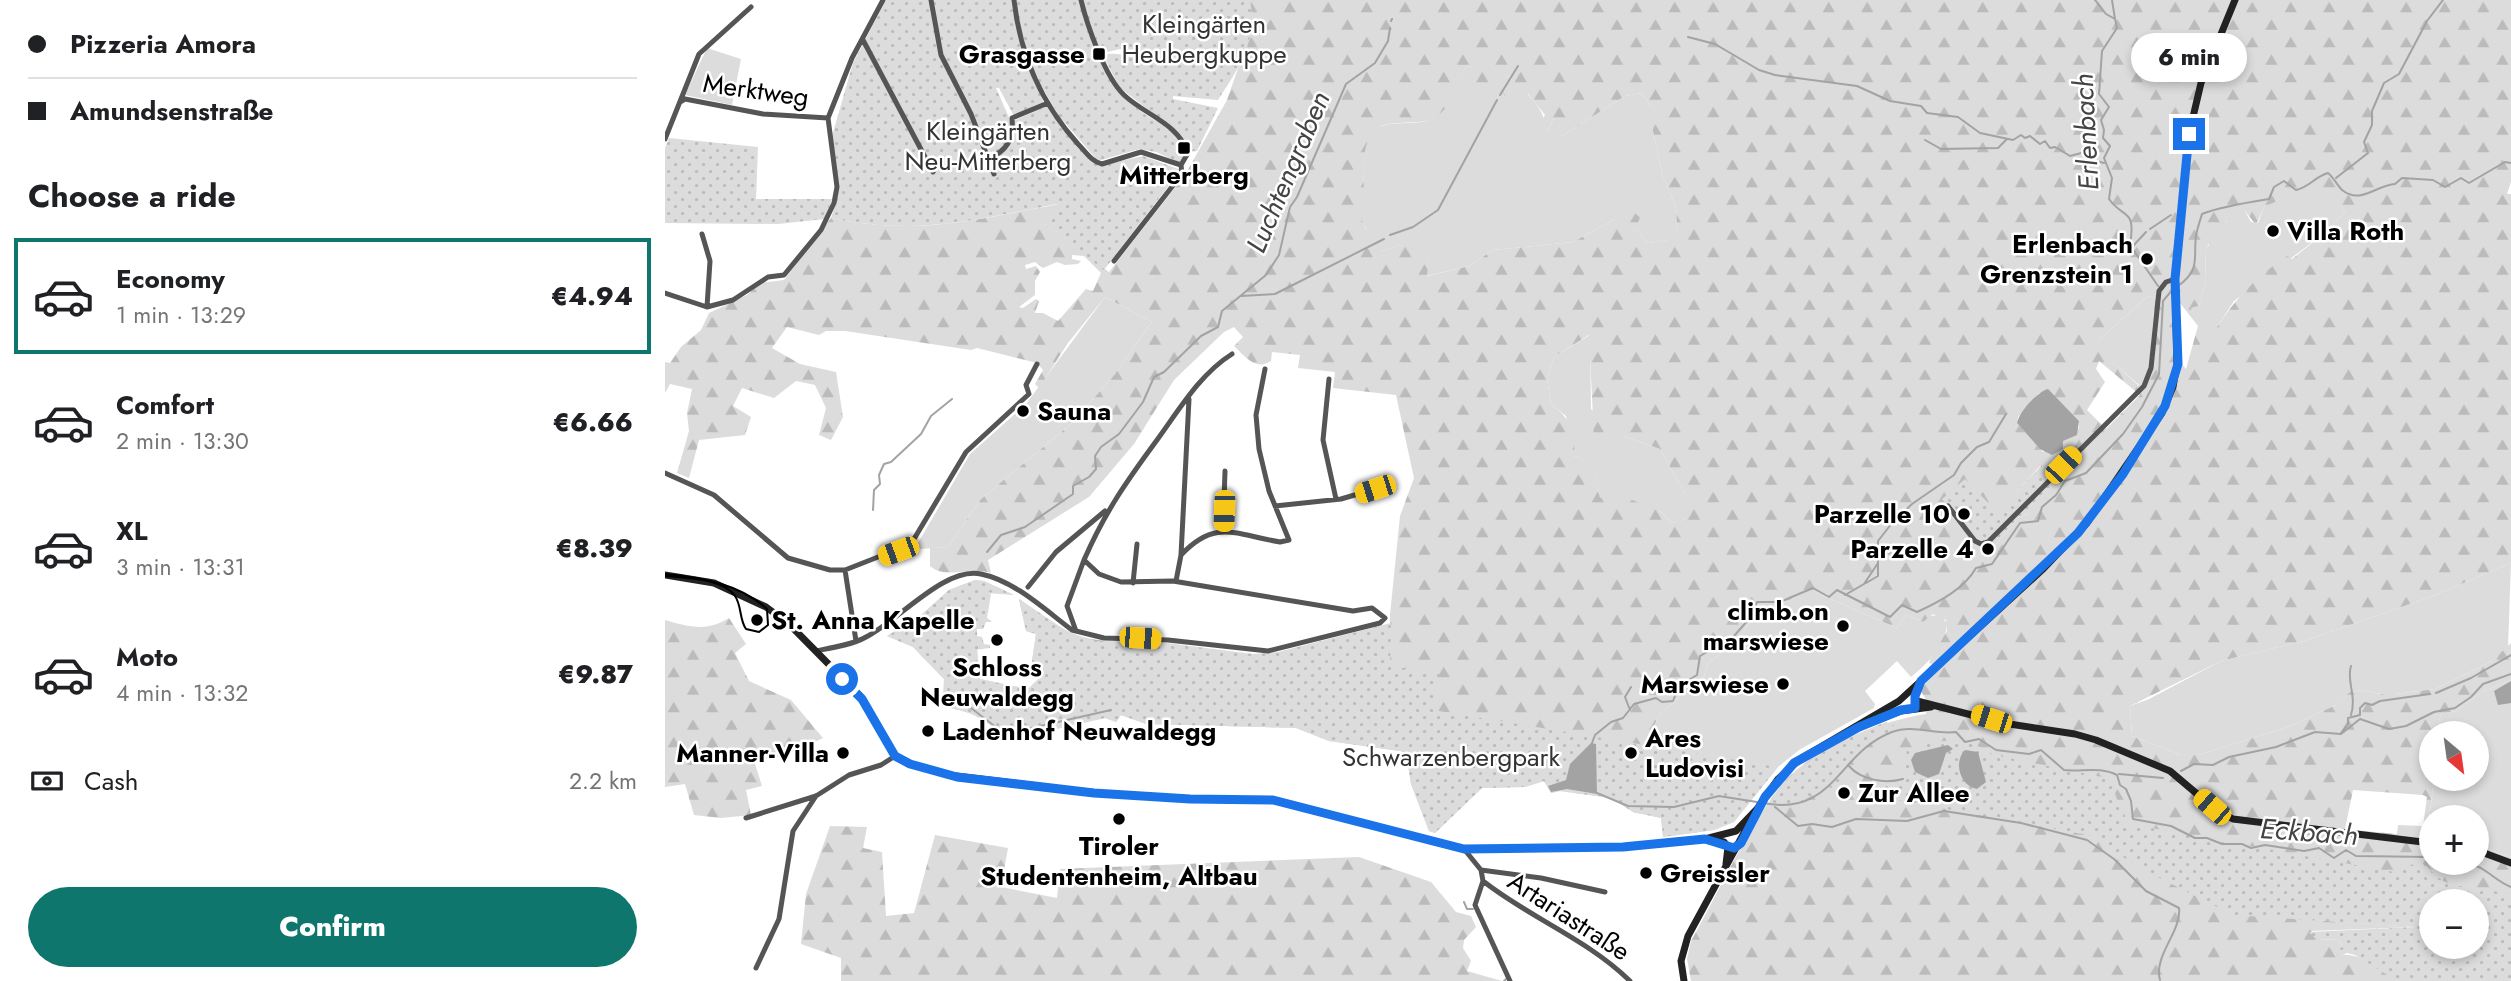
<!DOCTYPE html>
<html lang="en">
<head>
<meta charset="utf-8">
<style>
  body { margin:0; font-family:Jost,sans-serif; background:#f2f2f2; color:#202124; height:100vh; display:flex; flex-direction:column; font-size:26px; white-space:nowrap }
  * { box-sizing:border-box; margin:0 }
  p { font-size:23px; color:#757577 }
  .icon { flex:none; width:38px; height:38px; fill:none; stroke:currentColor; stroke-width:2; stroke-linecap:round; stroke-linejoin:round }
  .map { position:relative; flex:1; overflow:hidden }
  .side { display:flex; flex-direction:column; background:#fff; width:665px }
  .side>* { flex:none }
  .top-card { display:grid; align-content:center; height:154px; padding:0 28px; background:#fff }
  .needle { width:46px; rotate:151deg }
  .controls { position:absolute; left:1754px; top:721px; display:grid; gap:14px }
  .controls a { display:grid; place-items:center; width:70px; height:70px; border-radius:50%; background:#fff; box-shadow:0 4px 10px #0003; font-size:35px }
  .end { position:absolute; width:32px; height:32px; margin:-16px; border:9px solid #1a73e8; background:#fff; box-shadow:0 0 0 4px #fff }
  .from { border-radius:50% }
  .bubble { position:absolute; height:49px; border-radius:24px; background:#fff; box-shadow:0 4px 10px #0003; font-size:23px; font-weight:800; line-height:49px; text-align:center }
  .car { position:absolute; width:21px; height:42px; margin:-21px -10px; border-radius:9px; box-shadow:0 0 5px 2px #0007; background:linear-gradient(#f5c518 24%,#345 0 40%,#f5c518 0 76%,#345 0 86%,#f5c518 0) }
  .top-card b { display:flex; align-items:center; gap:24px; height:66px; font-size:26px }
  .top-card b+b { border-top:2px solid #e0e0e0 }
  .top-card i { width:18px; height:18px; background:#202124 }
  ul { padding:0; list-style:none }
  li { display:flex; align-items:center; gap:21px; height:116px; margin:0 14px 10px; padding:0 14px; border:4px solid transparent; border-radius:0px }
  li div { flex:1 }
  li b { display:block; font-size:26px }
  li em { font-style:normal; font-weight:800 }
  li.on { border-color:#0f766e }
  li>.icon { width:63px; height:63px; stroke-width:1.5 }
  h2 { padding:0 28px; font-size:32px; line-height:84px }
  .pay { display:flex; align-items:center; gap:18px; height:77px; padding:0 28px; font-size:26px }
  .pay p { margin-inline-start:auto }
  .primary-button { display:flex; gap:14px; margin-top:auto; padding:14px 28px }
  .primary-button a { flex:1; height:80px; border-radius:42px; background:#0f766e; color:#fff; font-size:28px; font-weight:800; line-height:80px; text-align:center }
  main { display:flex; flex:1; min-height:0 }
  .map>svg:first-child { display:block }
  .grass { fill:#dcdcdc }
  .forest { fill:url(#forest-firs); fill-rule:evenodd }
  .park { fill:url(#park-dots); fill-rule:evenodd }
  .water { fill:#a3a3a3 }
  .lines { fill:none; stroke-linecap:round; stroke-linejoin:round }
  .stream { stroke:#a3a3a3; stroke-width:2 }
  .street { stroke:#555; stroke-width:5 }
  .secondary { stroke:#222; stroke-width:7 }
  .tram { stroke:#000; stroke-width:2 }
  .route { stroke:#1a73e8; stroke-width:9 }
  .poi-dot { fill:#000; stroke:#fff; stroke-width:2.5 }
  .labels { text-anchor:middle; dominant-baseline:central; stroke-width:5; stroke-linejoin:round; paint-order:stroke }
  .park-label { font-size:26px; fill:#333; stroke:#fff }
  .poi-label { font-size:26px; font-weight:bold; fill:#000; stroke:#fff; text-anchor:end }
  .street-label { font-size:26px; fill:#000; stroke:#fff }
  .water-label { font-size:28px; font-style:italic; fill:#444; stroke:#fff }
</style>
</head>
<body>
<main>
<section class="side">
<div class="top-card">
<b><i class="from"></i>Pizzeria Amora</b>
<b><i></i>Amundsenstraße</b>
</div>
<h2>Choose a ride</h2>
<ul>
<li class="on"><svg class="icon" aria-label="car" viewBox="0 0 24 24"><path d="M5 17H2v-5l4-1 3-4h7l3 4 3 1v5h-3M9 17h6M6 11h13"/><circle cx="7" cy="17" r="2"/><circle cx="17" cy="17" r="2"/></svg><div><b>Economy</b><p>1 min · 13:29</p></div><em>€4.94</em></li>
<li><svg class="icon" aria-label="car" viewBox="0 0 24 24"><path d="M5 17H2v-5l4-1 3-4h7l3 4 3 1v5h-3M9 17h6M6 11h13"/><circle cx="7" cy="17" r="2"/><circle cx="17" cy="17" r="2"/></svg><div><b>Comfort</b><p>2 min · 13:30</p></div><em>€6.66</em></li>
<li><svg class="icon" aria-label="car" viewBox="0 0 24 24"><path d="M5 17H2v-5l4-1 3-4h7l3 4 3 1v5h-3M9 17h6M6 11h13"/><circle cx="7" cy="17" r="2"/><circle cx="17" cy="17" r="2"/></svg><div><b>XL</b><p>3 min · 13:31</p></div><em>€8.39</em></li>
<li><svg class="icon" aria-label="car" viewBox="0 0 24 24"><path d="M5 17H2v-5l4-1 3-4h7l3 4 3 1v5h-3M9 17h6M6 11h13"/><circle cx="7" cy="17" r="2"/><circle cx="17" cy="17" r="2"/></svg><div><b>Moto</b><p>4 min · 13:32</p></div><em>€9.87</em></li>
</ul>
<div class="pay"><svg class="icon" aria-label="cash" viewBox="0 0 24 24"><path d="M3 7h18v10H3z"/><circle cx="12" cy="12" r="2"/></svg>Cash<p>2.2 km</p></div>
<div class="primary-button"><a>Confirm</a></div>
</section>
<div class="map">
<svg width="1846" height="981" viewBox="0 0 1846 981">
  <defs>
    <pattern id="forest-firs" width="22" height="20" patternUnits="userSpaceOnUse" patternTransform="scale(1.75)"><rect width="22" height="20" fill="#dcdcdc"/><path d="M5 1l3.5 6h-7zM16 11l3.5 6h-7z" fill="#bbb"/></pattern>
    <pattern id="park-dots" width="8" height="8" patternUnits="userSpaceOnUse" patternTransform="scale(1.75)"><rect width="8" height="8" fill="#dcdcdc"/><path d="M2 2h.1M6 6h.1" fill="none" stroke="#bbb" stroke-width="1.8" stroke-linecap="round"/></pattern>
  </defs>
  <rect width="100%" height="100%" fill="#fff"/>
  <path class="grass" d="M42 48 76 59 67 105 20 95Z
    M802 66 831 76 840 74C860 92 879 104 882 132L889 118H897V136L960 96 977 93 987 108V127L998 177 1011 207 1012 231 1004 240 983 243 971 229 950 219 908 242 828 250 804 266 761 276 764 255 735 245 717 251 696 221C704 194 691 161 705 135 715 118 745 126 761 121 785 114 788 82 802 66Z
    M1664 188 1680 211 1661 232 1569 301 1552 327 1535 330 1526 308 1534 306 1541 280 1540 249 1544 245V228L1548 222H1562L1559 211H1580L1586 222 1593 223 1599 207 1623 195Z
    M1483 296 1490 298 1485 361 1475 386 1433 349 1434 340Z
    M440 297 487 322 450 374 407 423 316 499 283 547 255 549 253 543 305 454 361 404Z
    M925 335 926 409 958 436 995 449 1020 494V519L1007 523 995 511 935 499C932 478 931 464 909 456L901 416 886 404 882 378 889 357Z
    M1846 563 1843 648 1827 661 1770 689 1722 695 1696 690 1686 692 1671 705 1623 727 1533 755H1516L1467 736 1465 706 1484 699 1556 661 1639 641 1768 596Z
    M1141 592H1150L1232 628 1241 615 1258 622 1264 616 1275 615 1282 623C1281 646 1262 664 1246 677L1232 661 1200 691 1210 704 1209 708 1134 750 1113 767 978 747 995 714 1039 676 1043 663 1073 641 1094 606 1114 605Z
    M1846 680V857L1811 845V817H1766V836H1762L1769 779H1811V733H1771L1776 714 1791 711 1817 692Z"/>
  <path class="forest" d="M585 0H1846V182L1842 194H1846V563L1768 596 1639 641 1556 661 1465 706 1467 736 1516 755H1533L1623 727 1671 705 1685 692 1696 690 1722 695 1770 689 1827 661 1846 643V680L1817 692 1791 711 1776 714 1771 733H1766V779H1769L1762 835 1766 836V863H1811V845L1846 857V930L1811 901H1766L1637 919 1750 927 1646 931 1656 940 1674 939 1677 947 1670 955C1692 952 1717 965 1732 981H1026L1022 959 1026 941C1054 892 1081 830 1115 787 1143 750 1216 720 1261 714L1262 701 1255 690 1272 670 1264 662 1282 631 1281 620 1268 614 1258 622 1241 615 1232 628 1150 592H1141L1114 605 1094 606 1073 641 1043 663 1039 676 995 714 978 747 1113 767 1069 822 1049 830 998 837 996 818 968 812 946 798 895 791 886 793 879 781 860 787 817 788 770 833 764 831 746 784 741 752 664 741 631 728 481 724 456 715 451 722 440 718 356 737C328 734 332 726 311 716 301 711 289 709 278 706L279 679 248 647 222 636 255 616 284 590 310 580 319 581 349 595 307 592 315 679 363 689 373 679 367 661 371 634 361 631 354 599C398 629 409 643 464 641L463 648 725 667V615L735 516 749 478 731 395 668 388 670 372 633 368 635 355 607 352 606 361C590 371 581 357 569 346L578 337 569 327 559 332 509 380 469 444 424 497 323 560 326 573C305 566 281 580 265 566V548L283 547 316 499 407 423 450 374 487 322 440 297 403 343 374 388 370 384 378 370 372 363 312 348 306 350 180 331H161L154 335 122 327 107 348 135 364 171 372 178 417 166 440 154 435 161 408 150 385 131 381 109 398 77 388 68 406 86 417 80 435 34 440 24 478 12 473 24 431 22 413 27 389 5 384 0 393V362L5 363 16 347 36 330 44 313 82 295 95 283 119 280 166 218C252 236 309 220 394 204L379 224 444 272 520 175 562 100 585 34ZM802 66 812 70 808 79 813 87 831 89V77L840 74 847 80 836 89 840 96 848 101 863 94 880 115 875 124 882 132 889 118H897L892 134 897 136 960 96 977 93 987 108V127L998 177 1011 207 1012 231 1003 240 983 243 971 229 975 217 960 206 950 219 908 242 828 250 804 266 762 276 764 255 760 248 735 245 717 251 712 236 701 229 697 221C704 194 691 160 706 135 716 116 750 127 767 119 789 109 788 83 802 66ZM1664 189 1680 211 1661 232 1627 259 1622 256C1593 275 1571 298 1552 327L1536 329 1526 308 1534 306 1541 280 1540 250 1548 237 1544 228 1548 223 1560 224 1562 220 1560 212 1580 211 1591 225 1599 207 1623 196ZM407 255 419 256 436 273 428 291 421 289 393 321 378 313H370L374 301 371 299 358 308 354 307 370 295V281L375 272 371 266 361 269 360 265 370 262 378 268 392 262 400 265 413 264 416 261 407 259ZM1483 296 1490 298 1485 361 1474 386 1434 349V340ZM1515 303 1533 326 1521 369 1516 363ZM924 335 929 439 958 436 995 449 1020 494V519L1007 523 995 511 952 494 935 498C932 477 931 464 909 456 911 432 906 419 886 404L882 378 889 357ZM1434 361 1475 395 1441 429 1422 410 1440 382 1431 369ZM1374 393 1387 394 1414 421V428L1378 452 1352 423 1353 417ZM1376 465 1364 513 1354 517 1322 555 1321 503 1332 513ZM1688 790 1758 795 1762 797 1758 826 1733 825 1732 834 1680 829Z
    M64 618 81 644 70 653 84 681 126 700 158 738 122 755 89 761 97 786 81 790 86 815 56 818 29 815 20 784 0 787V620C24 627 41 632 64 618Z
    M165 826 202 827 198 848 217 852 221 916 249 913 270 835 343 848 336 887 392 898 395 869 694 857 766 882 791 912 806 916 811 927 799 940 798 948 806 961 802 971 837 981H176V958L136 944 141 894Z"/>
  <path class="park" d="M221 0H585C593 42 573 69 553 100L508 96V99L553 108 532 151 521 152 515 163 491 152 474 149 433 161 394 116 376 85 378 103 349 116 334 88H331L346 122 382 106 412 147 434 166 478 156 516 170 439 270 379 224 392 204C309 220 252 236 166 218L171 203 167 136 188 63ZM455 49 491 62 507 63C483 68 463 49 438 55L454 87 494 118 491 121C461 104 448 85 433 54Z
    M4 138 93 147 91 199H167L160 219 113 224 0 223V148Z
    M1377 465 1394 483 1364 513 1354 517 1322 555 1277 499 1300 479 1332 512Z
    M310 580 319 581 349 595 322 592 326 594 322 618 327 622H321L318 629H312V636L317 637 319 644 325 645V648L310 650 315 679 363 689 374 679 367 661 371 634 361 631 354 599 409 636 437 642 502 643 588 654 613 652 726 623 725 666 774 674 768 710 1113 767 1069 822 1049 830 998 837 996 818 968 812 946 798 895 791 886 793 879 781 860 787 817 788 770 833 764 831 746 784 741 752 664 741 631 728 481 724 456 715 451 722 440 718 356 737C328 734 332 726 311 716 301 711 289 709 278 706L279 679 248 647 222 636 255 616 284 590Z
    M1221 722 1232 727 1198 748 1169 778 1203 785 1237 779 1242 750C1277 739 1297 734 1329 755L1447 779 1451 797 1464 824 1729 872C1772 851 1756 875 1786 884 1805 889 1826 890 1846 894V981H1732L1690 955 1682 953 1672 957 1670 953 1677 947 1674 939 1652 940 1644 932 1750 927 1568 915 1471 866 1428 836 1162 787 1134 803H1104C1128 762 1178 739 1221 722ZM1766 901H1811V947H1766Z"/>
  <path class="water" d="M1383 389 1414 421 1412 435 1398 441V449L1387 455 1375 449 1352 423C1354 412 1372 392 1383 389Z
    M1846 681V703L1833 705 1829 691Z
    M926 743 931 744 932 794 902 789 886 792 883 786 901 780 905 764Z
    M1283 745 1288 749 1281 753 1274 774 1263 778 1250 772 1246 760 1250 753Z
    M1300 750 1313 752 1321 782 1312 789C1295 786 1288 762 1300 750Z"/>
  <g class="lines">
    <path class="stream" d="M1430 0 1441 14 1450 19 1452 28 1437 51 1434 94 1444 107 1436 120 1439 130 1438 138 1445 146 1439 158 1447 178 1444 199C1459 220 1471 207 1465 245L1493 286
      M1447 0 1450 19
      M726 21 727 19
      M1023 37 1050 44 1094 70 1110 75 1192 86 1225 101 1256 106 1262 113 1293 117 1315 133 1348 140 1356 135 1360 138 1365 136 1375 144 1380 141 1385 148 1390 147 1405 156 1420 152 1424 159 1439 163
      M835 95 853 66
      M1260 140 1276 149 1333 148 1342 139
      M1671 178 1703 153 1699 142 1707 125V111L1719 83 1734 74 1762 21 1778 0
      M1485 229 1506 215
      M725 235 748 227 773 210 832 100
      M1468 246 1481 232
      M1513 286C1536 269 1528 260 1531 236 1532 229 1535 221 1537 214 1554 207 1585 202 1604 199L1609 187 1619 181 1631 190C1645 187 1649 177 1663 173 1669 178 1672 185 1677 190 1696 205 1711 185 1730 184L1737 178 1768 180 1780 187 1796 178 1804 183 1840 162 1846 163
      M576 296 610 294 719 239
      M208 510 209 490 215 484 214 475 219 464 226 462 256 434 266 416 287 399
      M322 552 336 535 360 527 408 494V486L424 477 431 469 430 456 436 447 454 434 478 402 489 377 499 372 536 336 553 327 557 311 601 275 614 255 625 207 632 197 681 84 710 63 723 41 725 28
      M1201 583 1213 576V564
      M1180 595 1199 584 1213 563V541L1227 523 1247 504 1289 475 1296 463 1312 447 1324 442 1341 414
      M1686 666C1681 681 1692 695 1686 715
      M1771 693 1806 678 1846 655
      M286 702 306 708 332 728 344 733 446 710
      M965 710 960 697 966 687
      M1676 733 1683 724V718L1695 715V708L1700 703 1707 705 1715 701 1765 694
      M927 743 930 735 946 722 958 718 969 704 991 698 997 702 1008 701 1014 686 1032 675 1035 656 1069 636 1084 619 1092 602H1115L1148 588 1164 597 1172 590 1225 617 1237 605 1252 612C1274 602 1299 589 1311 568L1327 564 1355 523 1373 521 1377 507 1391 495 1400 481 1421 473 1458 434 1477 407 1494 374 1498 301 1508 289
      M1184 766C1196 780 1220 784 1238 779
      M1516 771 1529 764 1548 765 1564 757 1611 747 1650 732 1676 734 1695 719 1724 729 1741 726 1769 712 1790 708 1806 697 1818 684 1846 674
      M1454 774 1498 778
      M932 793 963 806 1009 807 1054 796 1092 802
      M1098 803C1170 817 1172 753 1227 732 1248 724 1270 735 1291 732L1300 742 1314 739 1331 750 1364 754 1376 750 1399 770C1417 772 1435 766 1452 775L1455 785 1461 789 1466 801 1468 819 1506 826 1530 838H1542L1557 844H1577L1586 848 1600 845 1639 851 1654 848 1669 858 1681 850 1691 856 1766 857
      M1110 807 1133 826 1147 824 1167 827 1191 819 1242 821 1279 811 1356 823 1422 840 1449 859 1481 891 1514 908C1517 931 1488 956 1495 980
      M1800 863C1820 865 1828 880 1846 887
      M799 902 802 909H808
      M839 981 841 979"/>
    <path class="street" d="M266 0 276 55 306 114 329 174
      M349 0C355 54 376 103 413 144 420 151 427 162 437 164L476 152 516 165
      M416 0C422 25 440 77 459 95 480 115 513 123 523 153L516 165
      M198 40 268 172
      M15 102 20 99 98 114 163 118
      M0 139 34 54 86 7
      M323 159C342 151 349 139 347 118L383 103
      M37 234 45 261 42 307
      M449 261 517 174 516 165
      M0 293 42 307 68 300 103 277 119 275 156 230 169 203 172 187 163 118 187 58 218 0
      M664 379 658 440 671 499
      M0 473 49 495 123 558 165 570H180L246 544 301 452 364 394 361 385 372 364
      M610 506 676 499 710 489
      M1283 506 1310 541 1316 544 1323 542 1479 386 1486 368 1494 291 1501 282 1510 279
      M558 531 560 471
      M516 555C551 518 571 535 615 542L624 540 604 491 594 449 591 415 600 369
      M419 560C440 512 461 482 492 440 514 410 535 374 567 354
      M180 570 191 641
      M511 581 516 555 524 399
      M468 583 472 544
      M363 587 391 552 440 511
      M150 651C166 648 187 645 201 637 233 621 280 566 316 574 350 581 380 610 407 630L439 638 503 640 603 651 715 623 720 618 707 608 688 611 508 581 456 582 434 574 419 560 402 606 411 631
      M81 818 151 796 184 775 216 765 230 756
      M799 849 816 870 818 881C865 918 922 939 965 981
      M816 870 876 878 940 892
      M818 881 810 905 845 981
      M91 968 114 919 128 831 151 796"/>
    <path class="secondary" d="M0 575 49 583 101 607 124 624 195 696 230 756 245 764 283 775 429 793 525 799 608 800 799 849 958 847 1040 839 1071 831 1092 809
      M1252 701 1338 723 1410 734 1431 740 1505 771 1551 810 1568 819 1766 843
      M1207 722 1236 711 1266 707
      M1041 839 1059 842 1063 847
      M1811 850 1846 863
      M1061 864 1063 847
      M1019 981 1016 961 1023 936 1092 809 1113 779 1135 759 1234 701 1377 570 1422 523 1497 413 1508 387 1512 364 1510 279 1524 134 1536 83 1570 0"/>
    <path class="tram" d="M0 574C35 577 75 584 102 609L103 625 94 632 81 629C74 619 77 606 70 596 58 578 20 578 0 576"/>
  </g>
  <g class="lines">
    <path class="route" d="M177 679 197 699 230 756 245 764 292 777 429 793 525 799 608 800 799 849 958 847 1040 839 1069 848 1076 843 1100 797 1129 763 1194 727 1236 710 1250 708V696L1256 681 1413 533 1458 474 1500 406 1513 364 1510 279 1524 134"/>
  </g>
  <g class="poi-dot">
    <rect x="427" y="47" width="14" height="14" rx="3.5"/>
    <rect x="512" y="141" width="14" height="14" rx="3.5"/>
    <circle cx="1608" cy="231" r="7"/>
    <circle cx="1482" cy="259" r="7"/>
    <circle cx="358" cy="411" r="7"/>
    <circle cx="1299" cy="514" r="7"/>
    <circle cx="1323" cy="549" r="7"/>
    <circle cx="92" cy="620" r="7"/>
    <circle cx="1178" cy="626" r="7"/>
    <circle cx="332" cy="640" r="7"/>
    <circle cx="1118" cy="684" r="7"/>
    <circle cx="263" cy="731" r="7"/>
    <circle cx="178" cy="753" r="7"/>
    <circle cx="966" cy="753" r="7"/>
    <circle cx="1179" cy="793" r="7"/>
    <circle cx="454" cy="819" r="7"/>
    <circle cx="981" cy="873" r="7"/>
  </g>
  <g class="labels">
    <g class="park-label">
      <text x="539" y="24">Kleingärten<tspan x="539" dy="30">Heubergkuppe</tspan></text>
      <text x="323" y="131">Kleingärten<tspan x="323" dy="30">Neu-Mitterberg</tspan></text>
      <text x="786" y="757">Schwarzenbergpark</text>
    </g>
    <g class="poi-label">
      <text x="420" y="54">Grasgasse</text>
      <text x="519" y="175" text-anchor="middle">Mitterberg</text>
      <text x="1622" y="231" text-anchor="start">Villa Roth</text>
      <text x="1468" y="244">Erlenbach<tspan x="1468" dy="30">Grenzstein 1</tspan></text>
      <text x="372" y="411" text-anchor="start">Sauna</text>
      <text x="1285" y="514">Parzelle 10</text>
      <text x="1309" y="549">Parzelle 4</text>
      <text x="1164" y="611">climb.on<tspan x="1164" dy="30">marswiese</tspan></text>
      <text x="106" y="620" text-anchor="start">St. Anna Kapelle</text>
      <text x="332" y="667" text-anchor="middle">Schloss<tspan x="332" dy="30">Neuwaldegg</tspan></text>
      <text x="1104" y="684">Marswiese</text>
      <text x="277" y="731" text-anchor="start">Ladenhof Neuwaldegg</text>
      <text x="980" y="738" text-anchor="start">Ares<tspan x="980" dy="30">Ludovisi</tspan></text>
      <text x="164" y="753">Manner-Villa</text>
      <text x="1193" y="793" text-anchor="start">Zur Allee</text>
      <text x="454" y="846" text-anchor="middle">Tiroler<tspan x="454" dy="30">Studentenheim, Altbau</tspan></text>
      <text x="995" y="873" text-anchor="start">Greissler</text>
    </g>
    <g class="street-label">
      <text transform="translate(91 90) rotate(8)">Merktweg</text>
      <text transform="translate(904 916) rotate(33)">Artariastraße</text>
    </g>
    <g class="water-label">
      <text transform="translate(1421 132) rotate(-93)">Erlenbach</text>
      <text transform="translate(623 172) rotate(-67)">Luchtengraben</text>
      <text transform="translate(1644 832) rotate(4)">Eckbach</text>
    </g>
  </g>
</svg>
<div class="controls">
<a><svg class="needle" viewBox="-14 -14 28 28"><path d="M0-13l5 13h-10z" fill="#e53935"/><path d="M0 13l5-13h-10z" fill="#757577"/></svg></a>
<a>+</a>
<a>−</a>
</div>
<i class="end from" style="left:177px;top:679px"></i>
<i class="end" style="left:1524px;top:134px"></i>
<div class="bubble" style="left:1466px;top:33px;width:116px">6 min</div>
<i class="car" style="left:1398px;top:465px;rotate:44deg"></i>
<i class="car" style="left:710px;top:489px;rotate:252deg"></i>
<i class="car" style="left:559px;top:511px;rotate:182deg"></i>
<i class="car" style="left:233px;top:551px;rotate:250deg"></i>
<i class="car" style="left:475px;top:638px;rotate:94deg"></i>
<i class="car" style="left:1326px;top:719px;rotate:288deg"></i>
<i class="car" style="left:1547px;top:807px;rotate:311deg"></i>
</div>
</main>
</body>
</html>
